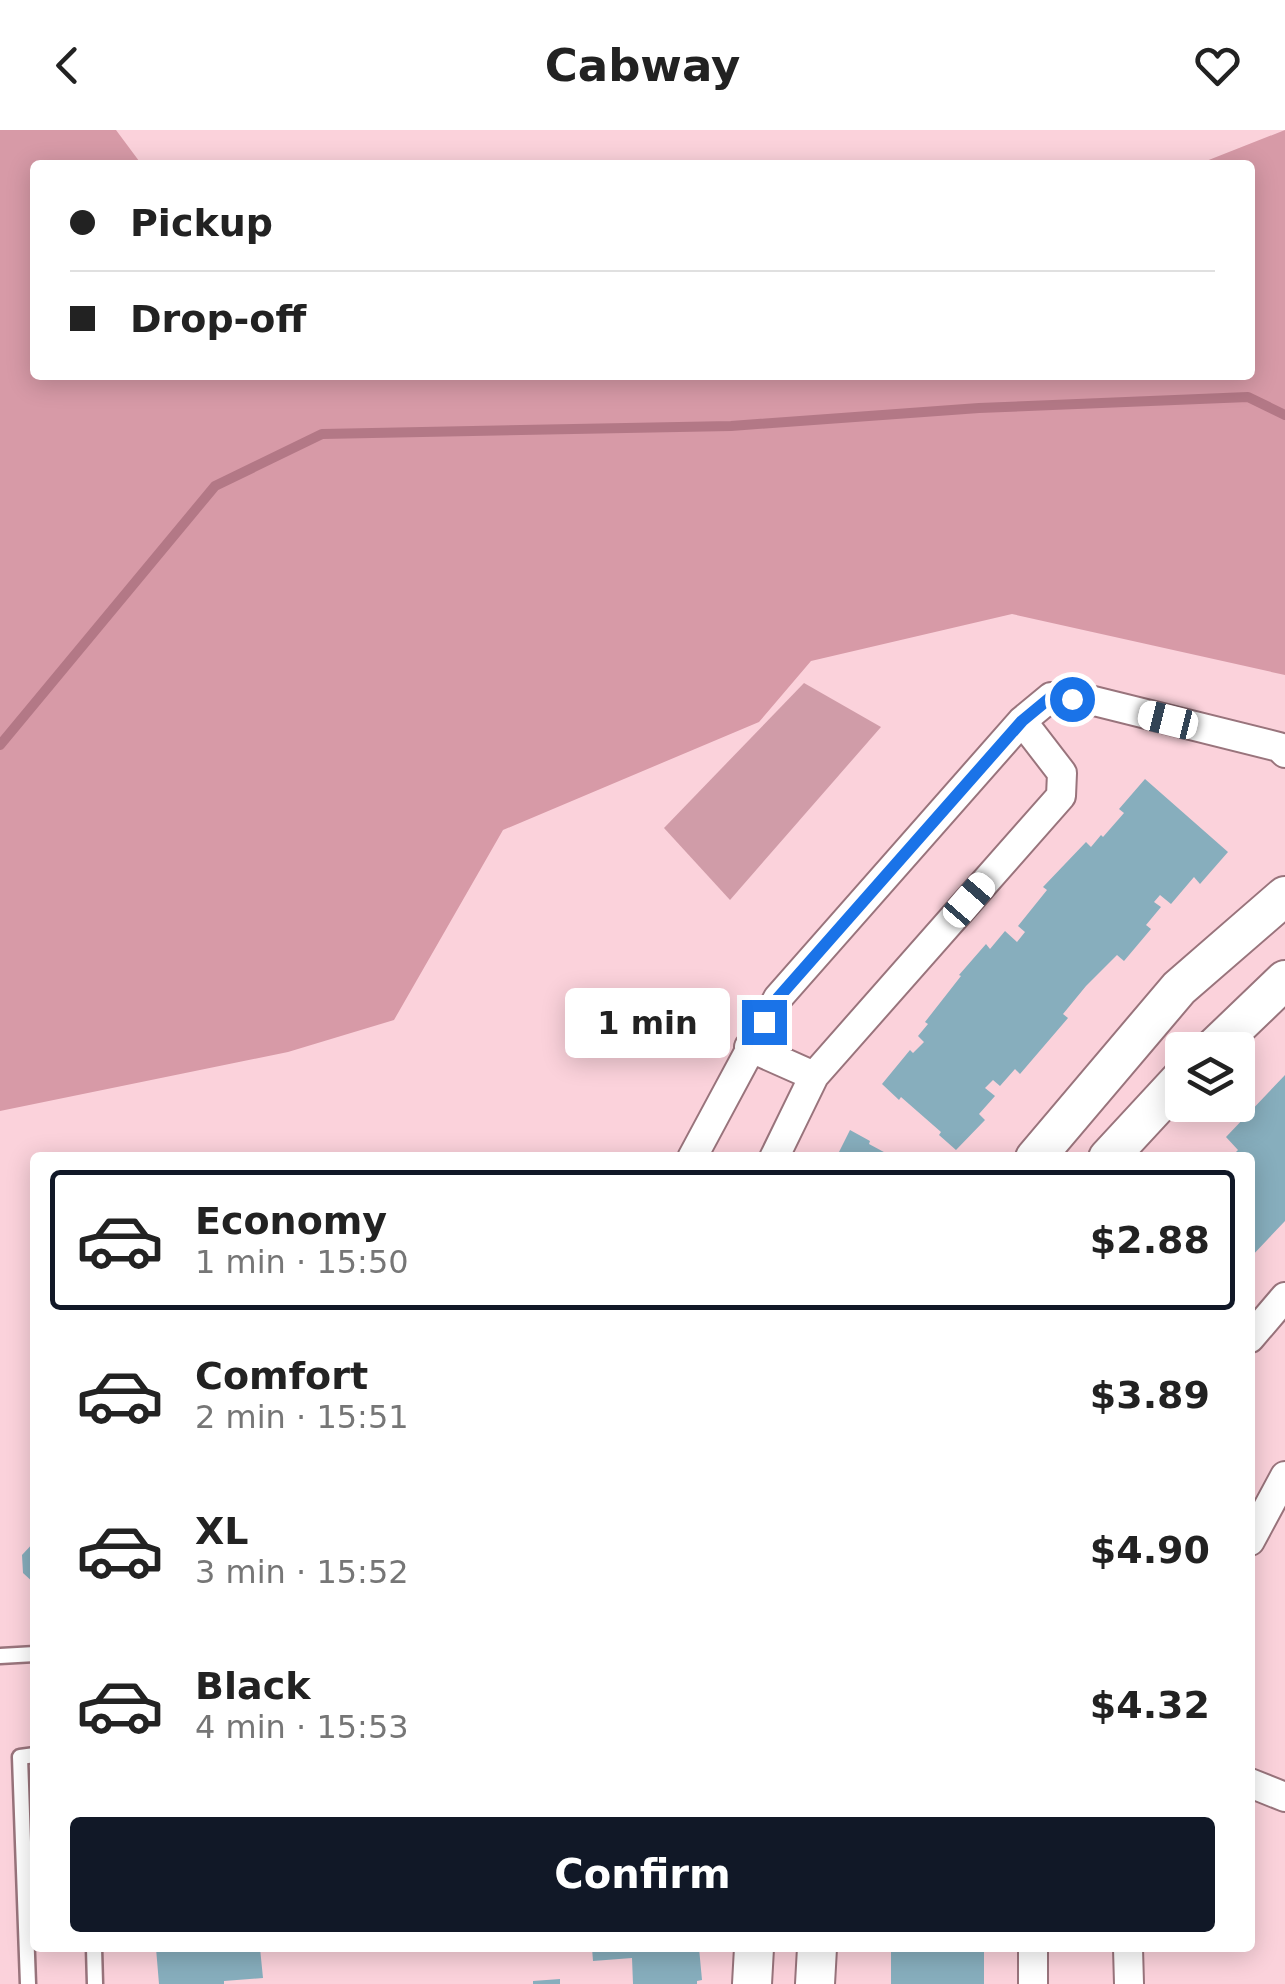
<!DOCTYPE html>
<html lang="en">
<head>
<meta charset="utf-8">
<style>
  body { margin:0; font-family:"DejaVu Sans",sans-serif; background:#f2f2f2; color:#222; height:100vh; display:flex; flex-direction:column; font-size:38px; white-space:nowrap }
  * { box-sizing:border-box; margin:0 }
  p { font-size:32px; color:#767676 }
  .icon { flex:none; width:55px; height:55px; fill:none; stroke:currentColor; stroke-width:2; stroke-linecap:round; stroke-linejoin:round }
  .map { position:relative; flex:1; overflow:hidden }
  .sheet { position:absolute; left:30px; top:1022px; width:1225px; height:800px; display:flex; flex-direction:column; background:#fff; border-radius:10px; box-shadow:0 5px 25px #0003 }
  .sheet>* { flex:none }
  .top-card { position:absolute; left:30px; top:30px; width:1225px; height:220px; border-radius:10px; box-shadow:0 5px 25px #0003; display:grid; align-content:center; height:220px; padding:0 40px; background:#fff }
  .fabs { position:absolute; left:1165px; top:902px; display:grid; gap:20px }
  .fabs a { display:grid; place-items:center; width:90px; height:90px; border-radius:10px; background:#fff; box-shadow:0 5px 25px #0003; font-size:50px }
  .end { position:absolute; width:45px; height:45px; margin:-22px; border:12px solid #1a73e8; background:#fff; box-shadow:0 0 0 5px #fff }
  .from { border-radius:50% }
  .bubble { position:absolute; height:70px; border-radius:10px; background:#fff; box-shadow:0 5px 25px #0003; font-size:32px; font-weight:600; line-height:70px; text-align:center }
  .car { position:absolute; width:30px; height:60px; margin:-30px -15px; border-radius:12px; box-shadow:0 0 8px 2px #0007; background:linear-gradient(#fff 24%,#345 0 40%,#fff 0 76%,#345 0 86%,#fff 0) }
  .top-card b { display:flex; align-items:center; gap:35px; height:95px; font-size:38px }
  .top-card b+b { border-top:2px solid #e0e0e0 }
  .top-card i { width:25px; height:25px; background:#222 }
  ul { padding:18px 0 0; list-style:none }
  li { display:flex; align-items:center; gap:30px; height:140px; margin:0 20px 15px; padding:0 20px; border:5px solid transparent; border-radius:10px }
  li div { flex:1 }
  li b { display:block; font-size:38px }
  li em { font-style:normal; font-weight:600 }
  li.on { border-color:#111827 }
  li>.icon { width:90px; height:90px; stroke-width:1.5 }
  .primary-button { display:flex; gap:20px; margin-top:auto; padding:20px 40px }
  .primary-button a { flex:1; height:115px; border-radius:10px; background:#111827; color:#fff; font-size:40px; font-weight:600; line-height:115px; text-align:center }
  header { display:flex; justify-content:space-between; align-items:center; height:130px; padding:0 40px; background:#fff; font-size:45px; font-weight:600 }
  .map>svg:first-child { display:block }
  .green { fill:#d09ca8 }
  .forest { fill:#d79aa7 }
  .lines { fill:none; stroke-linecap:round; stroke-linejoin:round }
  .stream { stroke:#b37886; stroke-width:10 }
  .building { fill:#87aebd }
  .lane-casing { stroke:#99747c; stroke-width:19 }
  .street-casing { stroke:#99747c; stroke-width:32 }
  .secondary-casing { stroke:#99747c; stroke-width:42 }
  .lane { stroke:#fff; stroke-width:14 }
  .street { stroke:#fff; stroke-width:28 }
  .secondary { stroke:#fff; stroke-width:38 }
  .route { stroke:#1a73e8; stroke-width:12 }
</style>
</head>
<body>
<header><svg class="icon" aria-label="back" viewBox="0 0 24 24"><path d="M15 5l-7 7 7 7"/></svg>Cabway<svg class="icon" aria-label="heart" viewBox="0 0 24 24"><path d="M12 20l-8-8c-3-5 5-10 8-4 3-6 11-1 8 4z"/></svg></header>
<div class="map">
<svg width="1285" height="1854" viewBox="0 0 1285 1854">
  <rect width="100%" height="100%" fill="#fbd2db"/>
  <path class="green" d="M804 553 881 597 730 770 664 698Z"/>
  <path class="forest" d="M0 0H116L142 35H35V245H1250V35H1196L1285 0V545L1012 484 811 531 759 592 503 700 394 890 288 922 0 981Z"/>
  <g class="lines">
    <path class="stream" d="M0 615 215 356 322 304 731 296 979 278 1248 267 1285 285"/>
  </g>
  <path class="building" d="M1145 649 1228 722 1200 754 1194 747 1171 774 1160 765 1154 772 1161 777 1146 795 1151 799 1124 831 1117 825 1086 856 1063 884 1068 888 1020 944 1015 939 1000 956 993 950 985 958 995 966 979 984 985 990 956 1020 939 1005 941 1002 901 967 899 970 882 954 910 920 913 923 924 912 918 906 928 894 925 892 961 846 959 845 986 814 990 819 1005 801 1017 812 1025 802 1018 796 1047 760 1043 757 1086 712 1091 717 1101 705 1103 707 1124 683 1119 679Z
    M1285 945V1091L1250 1128V1028H1230L1238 1020 1226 1007Z
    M850 1000 870 1011 869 1014 895 1028H836Z
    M35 1411V1454L23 1443 22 1425Z
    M156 1818H260L263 1848 224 1851V1854H159Z
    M592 1818H699L702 1850 697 1851V1854H633L632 1828 593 1831Z
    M891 1818H984V1854H891Z
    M560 1849V1854H533V1851Z"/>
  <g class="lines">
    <defs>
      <path id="lane" d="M0 1526 35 1524
        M94 1818 95 1854
        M28 1854 20 1627 35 1625"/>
      <path id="street" d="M749 917 814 946
        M692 1028 778 868 1022 591 1051 567 1094 571 1279 617 1285 623
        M774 1028 814 946 1061 666 1062 643 1022 591
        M1250 1208 1285 1167
        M1250 1411 1285 1346
        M1250 1653 1285 1667
        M1033 1818V1854
        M1128 1818 1129 1854"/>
      <path id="secondary" d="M1212 920 1285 850
        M1035 1028 1179 858 1285 766
        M1108 1028 1182 948
        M752 1854 754 1818
        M815 1854 817 1818"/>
    </defs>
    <use href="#lane" class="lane-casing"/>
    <use href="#street" class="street-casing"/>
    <use href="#secondary" class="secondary-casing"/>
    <use href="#lane" class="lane"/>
    <use href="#street" class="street"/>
    <use href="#secondary" class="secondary"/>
  </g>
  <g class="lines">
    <path class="route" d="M764 892 778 868 1022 591 1051 567 1072 569"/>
  </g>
</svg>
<div class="fabs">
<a><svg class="icon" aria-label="layers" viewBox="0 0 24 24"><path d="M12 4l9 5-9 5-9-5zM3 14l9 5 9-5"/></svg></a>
</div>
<i class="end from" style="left:1072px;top:569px"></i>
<i class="end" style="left:764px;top:892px"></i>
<div class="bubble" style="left:565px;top:858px;width:165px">1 min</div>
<i class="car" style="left:1168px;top:590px;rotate:284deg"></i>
<i class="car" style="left:969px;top:770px;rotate:41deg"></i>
<div class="top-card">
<b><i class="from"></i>Pickup</b>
<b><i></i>Drop-off</b>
</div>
<section class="sheet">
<ul>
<li class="on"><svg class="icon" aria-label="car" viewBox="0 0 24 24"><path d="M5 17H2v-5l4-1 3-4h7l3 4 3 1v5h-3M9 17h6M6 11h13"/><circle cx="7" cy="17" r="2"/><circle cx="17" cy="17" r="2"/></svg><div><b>Economy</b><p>1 min · 15:50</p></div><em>$2.88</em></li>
<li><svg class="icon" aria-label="car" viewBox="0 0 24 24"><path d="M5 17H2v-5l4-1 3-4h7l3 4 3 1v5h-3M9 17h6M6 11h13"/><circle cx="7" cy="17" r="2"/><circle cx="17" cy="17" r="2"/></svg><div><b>Comfort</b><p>2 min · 15:51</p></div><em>$3.89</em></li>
<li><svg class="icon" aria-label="car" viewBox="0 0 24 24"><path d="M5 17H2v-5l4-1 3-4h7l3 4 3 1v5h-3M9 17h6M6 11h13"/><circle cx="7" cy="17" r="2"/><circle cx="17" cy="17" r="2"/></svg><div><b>XL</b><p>3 min · 15:52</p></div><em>$4.90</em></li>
<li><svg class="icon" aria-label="car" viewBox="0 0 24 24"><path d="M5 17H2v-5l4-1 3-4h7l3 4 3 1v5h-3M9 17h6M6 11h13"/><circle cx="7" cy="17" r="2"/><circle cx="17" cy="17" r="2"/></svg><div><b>Black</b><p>4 min · 15:53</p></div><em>$4.32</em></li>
</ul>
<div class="primary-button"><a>Confirm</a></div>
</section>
</div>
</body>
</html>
